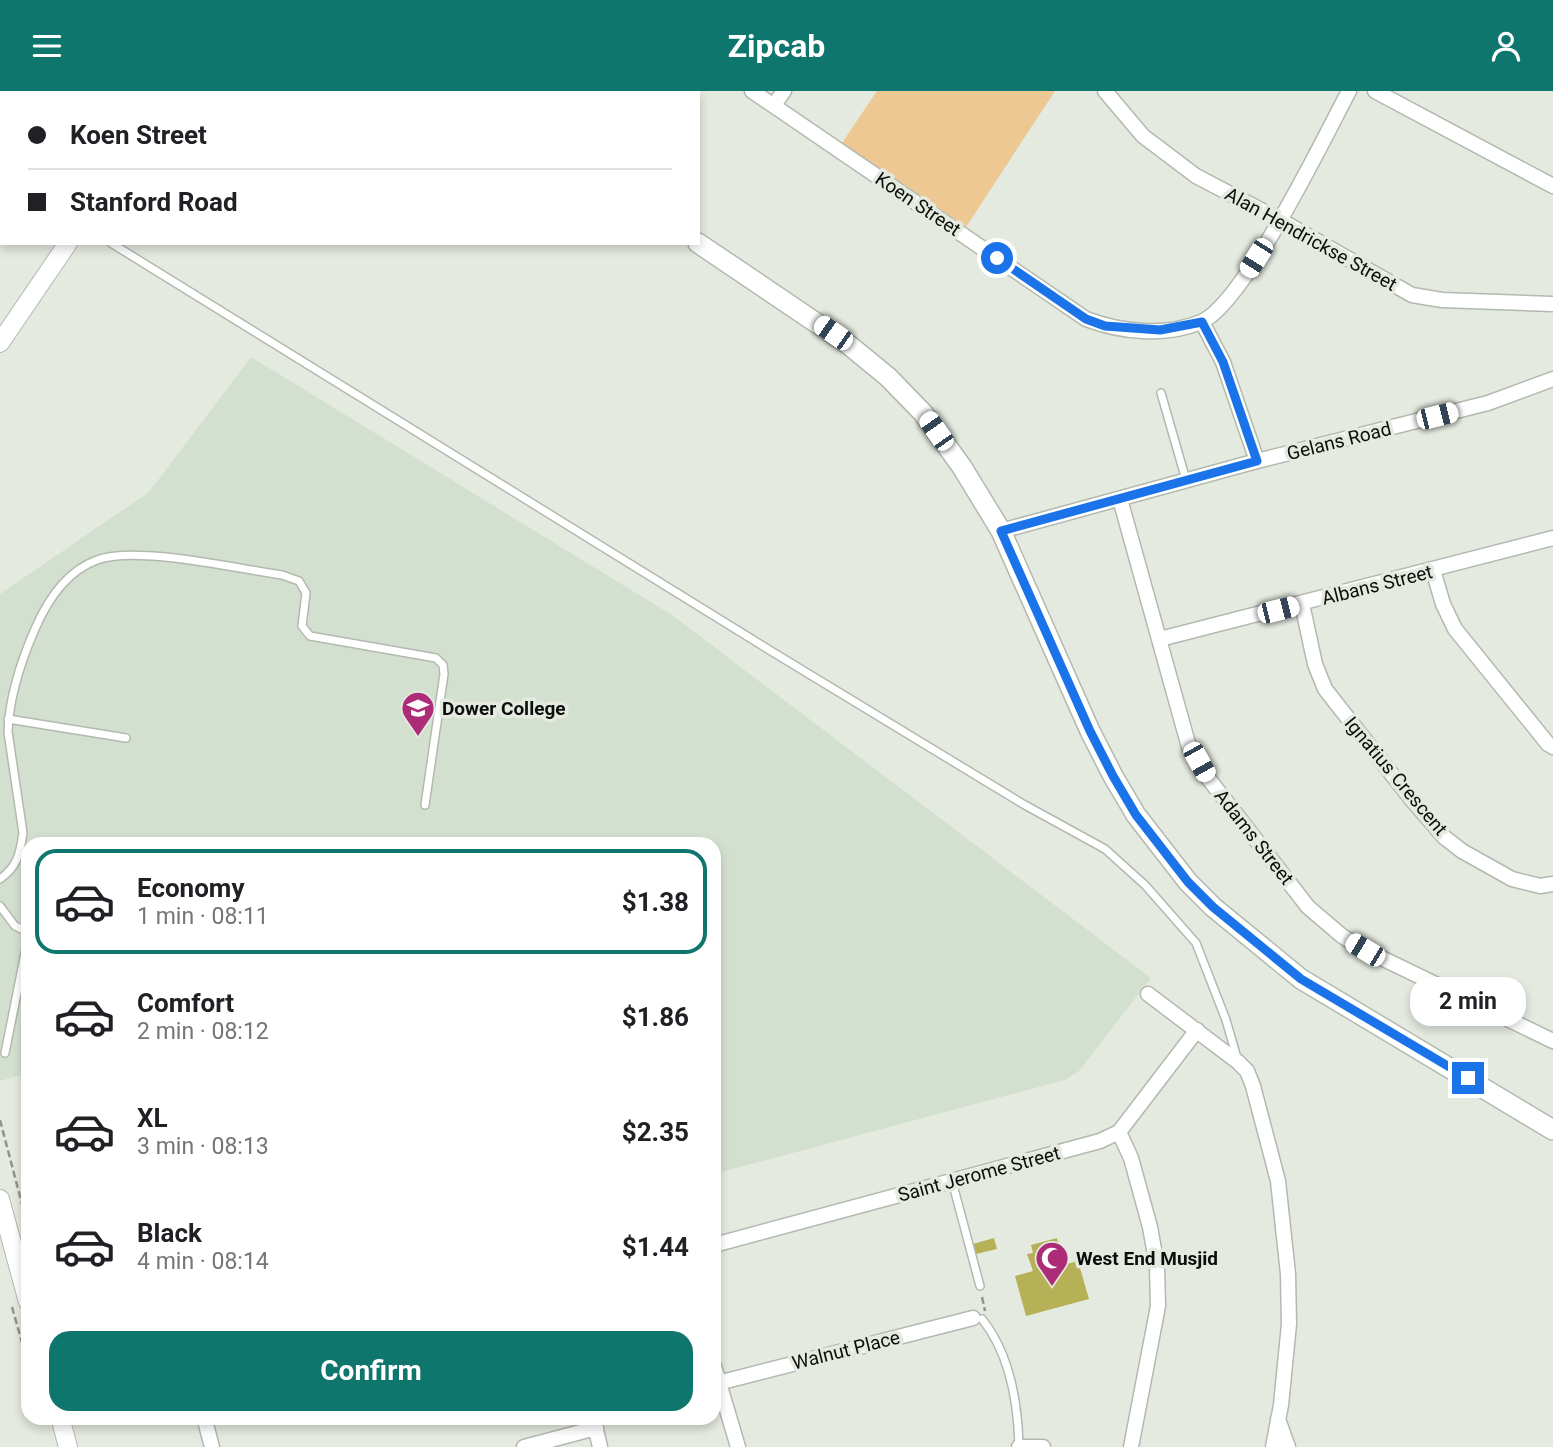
<!DOCTYPE html>
<html lang="en">
<head>
<meta charset="utf-8">
<style>
  body { margin:0; font-family:Roboto,sans-serif; background:#f2f2f2; color:#202124; height:100vh; display:flex; flex-direction:column; font-size:26px; white-space:nowrap }
  * { box-sizing:border-box; margin:0 }
  p { font-size:23px; color:#757577 }
  .icon { flex:none; width:38px; height:38px; fill:none; stroke:currentColor; stroke-width:2; stroke-linecap:round; stroke-linejoin:round }
  .map { position:relative; flex:1; overflow:hidden }
  .side { position:absolute; left:21px; top:746px; width:700px; height:588px; display:flex; flex-direction:column; background:#fff; border-radius:21px; box-shadow:0 4px 10px #0003 }
  .side>* { flex:none }
  .top-card { position:absolute; left:0px; top:0px; width:700px; height:154px; box-shadow:0 4px 10px #0003; display:grid; align-content:center; height:154px; padding:0 28px; background:#fff }
  .end { position:absolute; width:32px; height:32px; margin:-16px; border:9px solid #1a73e8; background:#fff; box-shadow:0 0 0 4px #fff }
  .from { border-radius:50% }
  .bubble { position:absolute; height:49px; border-radius:21px; background:#fff; box-shadow:0 4px 10px #0003; font-size:23px; font-weight:700; line-height:49px; text-align:center }
  .car { position:absolute; width:21px; height:42px; margin:-21px -10px; border-radius:9px; box-shadow:0 0 5px 2px #0007; background:linear-gradient(#fff 24%,#345 0 40%,#fff 0 76%,#345 0 86%,#fff 0) }
  .top-card b { display:flex; align-items:center; gap:24px; height:66px; font-size:26px }
  .top-card b+b { border-top:2px solid #e0e0e0 }
  .top-card i { width:18px; height:18px; background:#202124 }
  ul { padding:12px 0 0; list-style:none }
  li { display:flex; align-items:center; gap:21px; height:105px; margin:0 14px 10px; padding:0 14px; border:4px solid transparent; border-radius:21px }
  li div { flex:1 }
  li b { display:block; font-size:26px }
  li em { font-style:normal; font-weight:700 }
  li.current { border-color:#0f766e }
  li>.icon { width:63px; height:63px; stroke-width:1.5 }
  .primary-button { display:flex; gap:14px; margin-top:auto; padding:14px 28px }
  .primary-button a { flex:1; height:80px; border-radius:21px; background:#0f766e; color:#fff; font-size:28px; font-weight:700; line-height:80px; text-align:center }
  header { display:flex; justify-content:space-between; align-items:center; height:91px; padding:0 28px; background:#0f766e; color:#fff; font-size:32px; font-weight:700 }
  .map>svg:first-child { display:block }
  .built { fill:#d4e0cf }
  .green { fill:#edc892 }
  .building { fill:#b6b157 }
  .lines { fill:none; stroke-linecap:round; stroke-linejoin:round }
  .service-casing { stroke:#b2b9af; stroke-width:10 }
  .minor-casing { stroke:#b2b9af; stroke-width:17 }
  .tertiary-casing { stroke:#b2b9af; stroke-width:20 }
  .secondary-casing { stroke:#b2b9af; stroke-width:22 }
  .path { stroke:#8f948c; stroke-width:2.5; stroke-dasharray:7 3.5; stroke-linecap:butt }
  .service { stroke:#fff; stroke-width:7 }
  .minor { stroke:#fff; stroke-width:14 }
  .tertiary { stroke:#fff; stroke-width:18 }
  .secondary { stroke:#fff; stroke-width:19 }
  .route { stroke:#1a73e8; stroke-width:9 }
  .labels { text-anchor:middle; dominant-baseline:central; stroke-width:7; stroke-linejoin:round; paint-order:stroke }
  .street-label { font-size:19px; fill:#0c0e0b; stroke:#e4eae0 }
  .poi-label { font-size:19px; font-weight:bold; fill:#0c0e0b; stroke:#e4eae0; text-anchor:start }
</style>
</head>
<body>
<header><svg class="icon" aria-label="menu" viewBox="0 0 24 24"><path d="M4 6h16M4 12h16M4 18h16"/></svg>Zipcab<svg class="icon" aria-label="person" viewBox="0 0 24 24"><circle cx="12" cy="8" r="4"/><path d="M4 21q1-7 8-7t8 7"/></svg></header>
<div class="map">
<svg width="1553" height="1356" viewBox="0 0 1553 1356">
  <rect width="100%" height="100%" fill="#e4eae0"/>
  <path class="built" d="M251 266 672 524 1151 887 1079 980 1065 989 714 1083V752H28V982L0 990V503L149 401Z"/>
  <path class="green" d="M877 0H1055L966 136 842 52Z"/>
  <path class="building" d="M994 1147 997 1158 976 1163 973 1153Z
    M1057 1147 1059 1156 1062 1155 1067 1173 1078 1170 1089 1208 1026 1225 1015 1185 1033 1180 1027 1163 1033 1162 1031 1154Z"/>
  <g class="lines">
    <defs>
      <path id="service" d="M0 74 2 76
        M111 152 771 560 1023 713 1105 758 1145 794 1196 852 1226 929 1237 967
        M1161 302 1186 389
        M8 628 126 647
        M0 788C17 776 20 763 23 742L8 641C9 607 21 570 35 538 47 510 67 480 97 469 135 454 239 478 282 484L299 490 306 502 302 535 310 545 436 567 443 574 444 583 425 714
        M0 815 15 835 28 841
        M5 962 28 847
        M952 1090 980 1195
        M982 1228C1010 1263 1018 1312 1019 1356"/>
      <path id="minor" d="M752 0 1086 228C1120 241 1165 246 1201 231 1244 213 1324 47 1349 0
        M1105 0 1143 45 1196 85 1280 129 1412 204 1442 209 1553 213
        M1375 0 1553 95
        M774 14 784 0
        M1202 231 1223 271 1257 370
        M1120 408 1189 656 1208 687 1308 816 1342 845 1365 859 1553 950
        M1001 440 1257 370 1488 312 1553 288
        M1433 479 1443 513 1455 538 1548 653 1553 656
        M1302 513 1315 573 1325 598 1412 709 1444 746 1462 760 1512 788 1540 795 1553 793
        M1160 548 1553 447
        M1148 903 1238 971 1247 980 1253 995 1278 1090 1288 1183 1289 1233 1281 1314 1273 1356
        M1119 1041 1131 1067 1150 1136 1157 1175 1158 1215 1131 1356
        M714 1154 1100 1050 1119 1041 1197 939
        M714 1275 738 1356
        M718 1292 973 1227
        M204 1326 212 1356
        M593 1326 600 1356
        M1278 1328 1288 1356
        M524 1356 596 1337
        M1019 1356H1043"/>
      <path id="tertiary" d="M168 2 169 0
        M0 252 68 152
        M0 1108 28 1211
        M60 1326 68 1356"/>
      <path id="secondary" d="M459 0 461 2
        M522 0 525 2
        M698 152 849 254 888 286 923 322 962 376 1001 440 1090 640 1113 685 1136 724 1188 791 1213 816 1301 888 1553 1039"/>
    </defs>
    <use href="#service" class="service-casing"/>
    <use href="#minor" class="minor-casing"/>
    <use href="#tertiary" class="tertiary-casing"/>
    <use href="#secondary" class="secondary-casing"/>
    <path class="path" d="M0 1029 28 1136
      M982 1206 985 1220
      M12 1216 28 1273"/>
    <use href="#service" class="service"/>
    <use href="#minor" class="minor"/>
    <use href="#tertiary" class="tertiary"/>
    <use href="#secondary" class="secondary"/>
  </g>
  <g class="lines">
    <path class="route" d="M997 167 1086 228 1105 235 1160 239 1202 231 1223 271 1257 370 1001 440 1090 640 1113 685 1136 724 1188 791 1213 816 1301 888 1468 987"/>
  </g>
  <defs>
    <symbol id="university-pin" viewBox="-11 -11 22 30"><path d="M0 17L-7.5 6A9.5 9.5 0 1 1 7.5 6Z" fill="#ad2c78" stroke="#e4eae0"/><path d="M0-5L7-2L0 1L-7-2ZM-4 1L0 2.5L4 1V4Q0 6-4 4Z" fill="#fff"/></symbol>
    <symbol id="mosque-pin" viewBox="-11 -11 22 30"><path d="M0 17L-7.5 6A9.5 9.5 0 1 1 7.5 6Z" fill="#ad2c78" stroke="#e4eae0"/><path d="M3.5-4.9A6 6 0 1 0 3.5 4.9A5 5 0 1 1 3.5-4.9Z" fill="#fff"/></symbol>
  </defs>
  <g fill-rule="evenodd">
    <use href="#university-pin" x="399" y="598" width="38" height="52"/>
    <use href="#mosque-pin" x="1033" y="1148" width="38" height="52"/>
  </g>
  <g class="labels">
    <g class="street-label">
      <text transform="translate(918 113) rotate(34)">Koen Street</text>
      <text transform="translate(1311 148) rotate(29)">Alan Hendrickse Street</text>
      <text transform="translate(1339 350) rotate(-14)">Gelans Road</text>
      <text transform="translate(1377 494) rotate(-14)">Albans Street</text>
      <text transform="translate(1396 685) rotate(50)">Ignatius Crescent</text>
      <text transform="translate(1254 746) rotate(52)">Adams Street</text>
      <text transform="translate(979 1083) rotate(-15)">Saint Jerome Street</text>
      <text transform="translate(846 1259) rotate(-14)">Walnut Place</text>
    </g>
    <g class="poi-label">
      <text x="442" y="617">Dower College</text>
      <text x="1076" y="1167">West End Musjid</text>
    </g>
  </g>
</svg>
<i class="end from" style="left:997px;top:167px"></i>
<i class="end" style="left:1468px;top:987px"></i>
<div class="bubble" style="left:1410px;top:886px;width:116px">2 min</div>
<i class="car" style="left:1256px;top:167px;rotate:212deg"></i>
<i class="car" style="left:833px;top:242px;rotate:305deg"></i>
<i class="car" style="left:1437px;top:325px;rotate:76deg"></i>
<i class="car" style="left:936px;top:340px;rotate:325deg"></i>
<i class="car" style="left:1278px;top:519px;rotate:76deg"></i>
<i class="car" style="left:1199px;top:671px;rotate:151deg"></i>
<i class="car" style="left:1365px;top:859px;rotate:301deg"></i>
<div class="top-card">
<b><i class="from"></i>Koen Street</b>
<b><i></i>Stanford Road</b>
</div>
<section class="side">
<ul>
<li class="current"><svg class="icon" aria-label="car" viewBox="0 0 24 24"><path d="M5 17H2v-5l4-1 3-4h7l3 4 3 1v5h-3M9 17h6M6 11h13"/><circle cx="7" cy="17" r="2"/><circle cx="17" cy="17" r="2"/></svg><div><b>Economy</b><p>1 min · 08:11</p></div><em>$1.38</em></li>
<li><svg class="icon" aria-label="car" viewBox="0 0 24 24"><path d="M5 17H2v-5l4-1 3-4h7l3 4 3 1v5h-3M9 17h6M6 11h13"/><circle cx="7" cy="17" r="2"/><circle cx="17" cy="17" r="2"/></svg><div><b>Comfort</b><p>2 min · 08:12</p></div><em>$1.86</em></li>
<li><svg class="icon" aria-label="car" viewBox="0 0 24 24"><path d="M5 17H2v-5l4-1 3-4h7l3 4 3 1v5h-3M9 17h6M6 11h13"/><circle cx="7" cy="17" r="2"/><circle cx="17" cy="17" r="2"/></svg><div><b>XL</b><p>3 min · 08:13</p></div><em>$2.35</em></li>
<li><svg class="icon" aria-label="car" viewBox="0 0 24 24"><path d="M5 17H2v-5l4-1 3-4h7l3 4 3 1v5h-3M9 17h6M6 11h13"/><circle cx="7" cy="17" r="2"/><circle cx="17" cy="17" r="2"/></svg><div><b>Black</b><p>4 min · 08:14</p></div><em>$1.44</em></li>
</ul>
<div class="primary-button"><a>Confirm</a></div>
</section>
</div>
</body>
</html>
